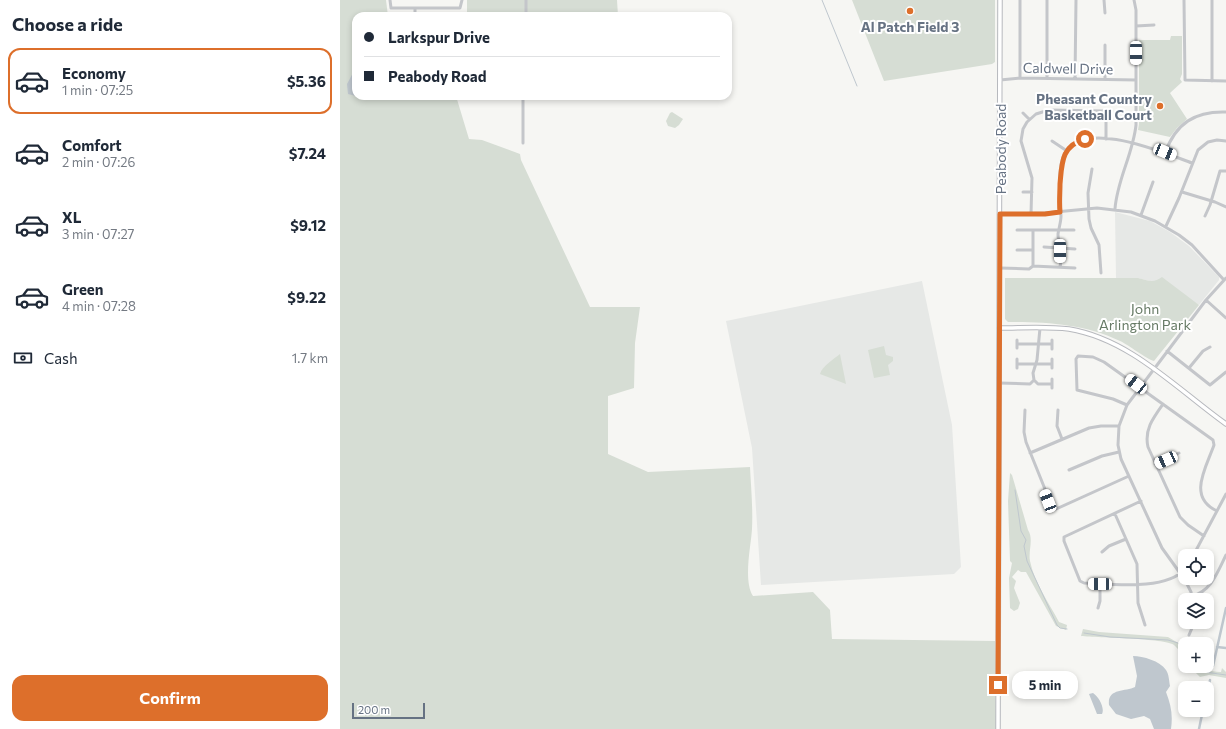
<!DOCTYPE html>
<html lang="en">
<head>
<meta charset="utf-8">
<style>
  body { margin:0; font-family:Commissioner,sans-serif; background:#f2f2f3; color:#1f2937; height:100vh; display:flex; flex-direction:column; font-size:15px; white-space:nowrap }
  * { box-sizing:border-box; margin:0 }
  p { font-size:13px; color:#747a83 }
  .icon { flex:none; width:22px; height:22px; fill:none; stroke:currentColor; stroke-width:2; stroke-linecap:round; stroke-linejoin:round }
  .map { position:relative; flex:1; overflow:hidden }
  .side { display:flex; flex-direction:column; background:#fff; width:340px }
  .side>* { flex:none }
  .banner { position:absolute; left:12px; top:12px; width:380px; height:88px; border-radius:12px; box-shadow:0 2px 6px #0003; display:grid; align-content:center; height:88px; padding:0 12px; background:#fff }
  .fabs { position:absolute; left:838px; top:549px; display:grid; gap:8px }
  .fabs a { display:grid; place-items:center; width:36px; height:36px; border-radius:8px; background:#fff; box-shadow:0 2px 6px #0003; font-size:20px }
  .scale { position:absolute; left:12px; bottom:10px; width:73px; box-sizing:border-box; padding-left:4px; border:2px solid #667283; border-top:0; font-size:11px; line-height:14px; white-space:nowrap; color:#667283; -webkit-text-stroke:3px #fff; paint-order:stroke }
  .end { position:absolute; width:18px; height:18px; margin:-9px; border:5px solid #dd6f2b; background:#fff; box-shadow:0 0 0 2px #fff }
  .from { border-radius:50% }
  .bubble { position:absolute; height:28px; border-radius:12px; background:#fff; box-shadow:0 2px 6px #0003; font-size:13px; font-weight:700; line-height:28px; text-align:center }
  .car { position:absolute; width:12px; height:24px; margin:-12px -6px; border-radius:5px; box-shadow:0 0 3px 1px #0007; background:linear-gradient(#fff 24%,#345 0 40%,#fff 0 76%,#345 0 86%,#fff 0) }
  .banner b { display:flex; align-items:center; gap:14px; height:38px; font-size:15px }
  .banner b+b { border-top:1px solid #e0e1e3 }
  .banner i { width:10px; height:10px; background:#1f2937 }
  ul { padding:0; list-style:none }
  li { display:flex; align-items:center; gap:12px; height:66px; margin:0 8px 6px; padding:0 4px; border:2px solid transparent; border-radius:12px }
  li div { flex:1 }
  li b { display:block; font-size:15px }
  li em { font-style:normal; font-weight:700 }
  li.on { border-color:#dd6f2b }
  li>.icon { width:36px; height:36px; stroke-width:1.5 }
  h2 { padding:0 12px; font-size:18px; line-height:48px }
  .pay { display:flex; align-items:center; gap:10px; height:44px; padding:0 12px; font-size:15px }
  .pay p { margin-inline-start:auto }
  .cta { display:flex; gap:8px; margin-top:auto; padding:8px 12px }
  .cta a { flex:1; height:46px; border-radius:12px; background:#dd6f2b; color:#fff; font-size:16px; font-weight:700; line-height:46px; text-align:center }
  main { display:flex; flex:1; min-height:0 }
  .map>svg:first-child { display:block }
  .built { fill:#e6e8e6 }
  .green { fill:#d6ddd4 }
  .water { fill:#bfc7ce }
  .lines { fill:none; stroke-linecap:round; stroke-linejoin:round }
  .stream { stroke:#bfc7ce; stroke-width:1 }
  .canal { stroke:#bfc7ce; stroke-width:2.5 }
  .major-casing { stroke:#b7b9be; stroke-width:5.5 }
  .minor { stroke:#c4c6ca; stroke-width:3 }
  .major { stroke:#fff; stroke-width:3.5 }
  .route { stroke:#dd6f2b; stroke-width:5 }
  .poi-dot { fill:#dd6f2b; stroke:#fff; stroke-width:1.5 }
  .labels { text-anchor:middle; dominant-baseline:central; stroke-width:4; stroke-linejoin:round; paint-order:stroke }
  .poi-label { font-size:14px; font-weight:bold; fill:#667283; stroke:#fff }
  .street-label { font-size:14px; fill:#667283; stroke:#fff }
  .park-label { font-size:14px; fill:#667a65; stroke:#fff }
</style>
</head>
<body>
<main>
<section class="side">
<h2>Choose a ride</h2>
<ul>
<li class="on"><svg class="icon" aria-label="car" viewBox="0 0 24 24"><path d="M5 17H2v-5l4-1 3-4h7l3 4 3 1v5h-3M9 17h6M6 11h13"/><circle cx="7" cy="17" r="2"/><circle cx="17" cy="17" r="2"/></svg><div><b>Economy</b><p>1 min · 07:25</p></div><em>$5.36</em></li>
<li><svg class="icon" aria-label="car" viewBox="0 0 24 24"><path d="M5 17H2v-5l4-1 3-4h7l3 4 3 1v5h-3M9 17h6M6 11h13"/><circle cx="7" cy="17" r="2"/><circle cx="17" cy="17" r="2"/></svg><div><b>Comfort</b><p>2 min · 07:26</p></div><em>$7.24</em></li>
<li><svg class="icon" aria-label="car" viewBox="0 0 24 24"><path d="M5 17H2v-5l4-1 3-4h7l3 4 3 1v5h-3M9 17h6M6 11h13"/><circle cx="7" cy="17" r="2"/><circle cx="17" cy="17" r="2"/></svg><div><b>XL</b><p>3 min · 07:27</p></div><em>$9.12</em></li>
<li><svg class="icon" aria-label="car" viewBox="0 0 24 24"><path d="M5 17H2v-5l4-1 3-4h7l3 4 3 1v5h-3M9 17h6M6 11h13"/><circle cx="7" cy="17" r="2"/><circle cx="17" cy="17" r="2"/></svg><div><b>Green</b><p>4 min · 07:28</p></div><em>$9.22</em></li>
</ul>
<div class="pay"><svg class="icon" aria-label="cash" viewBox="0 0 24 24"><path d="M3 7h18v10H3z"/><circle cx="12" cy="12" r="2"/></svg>Cash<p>1.7 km</p></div>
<div class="cta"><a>Confirm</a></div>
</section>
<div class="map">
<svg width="886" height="729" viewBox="0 0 886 729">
  <rect width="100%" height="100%" fill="#f6f6f3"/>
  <path class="built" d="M775 212 810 221 830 232 849 246 879 277V280L859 305 818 281H809L798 278H776Z
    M582 281 612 425 621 567 614 574 421 585 412 448 386 321Z"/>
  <path class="green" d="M0 0H46L48 16H16V96H116L129 139 142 140 180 154 181 160 250 307H300L295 343 294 388 268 396V454L308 472 410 467C411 487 413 508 412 529 411 546 403 581 413 596L473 592 490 610 492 639 655 641 656 729H0Z
    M127 0H277L278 16H127Z
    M512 0H655V62L652 64 544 81Z
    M831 36H842V74L840 79 842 82 830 93 847 119 837 128 830 137 798 130 799 124V40H830Z
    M332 112 343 119 339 125 335 128 328 126 326 121 330 113Z
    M822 277 859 305 814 361C806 359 789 345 780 341 744 324 707 322 668 322L665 319V278H798C808 280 813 284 822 277Z
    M544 346 546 355 553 357V361L548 365 550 375 534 378 528 350Z
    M500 354 506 384 480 374C482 366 494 359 500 354Z
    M670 473 672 475 688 530C694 539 688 551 690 561 694 582 709 603 719 622L727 625 726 630 716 626 686 572H681L678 570 672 577 676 581 674 588 680 603 678 609 674 611 670 608 669 578 672 563 670 561 668 501Z
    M743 629 759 632 828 637 845 647V661C842 656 839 649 834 645 825 638 758 638 741 636Z
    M849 666C852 666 856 665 859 666 867 667 869 672 881 672L882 668 886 672V678L869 675 860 677Z"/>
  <path class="water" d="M14 71 16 76V96L8 94 7 84Z
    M793 656C803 656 820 661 826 670 829 674 829 681 830 686L826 692C831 705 833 715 831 729H814L810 719 804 716 791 719 776 714 769 705C767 688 785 692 795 687L797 676Z
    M753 693C759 697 765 708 762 714H757L749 694Z"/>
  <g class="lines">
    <path class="stream" d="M482 0 517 86
      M675 490 681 531 686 540 684 546 687 561 717 625 720 628 727 629
      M744 633 770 637 828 640 838 643 845 651
      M856 666 865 672 886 675"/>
    <path class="canal" d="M877 647 886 648
      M873 666 886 608
      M867 694 870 680
      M859 729 863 710"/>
    <defs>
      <path id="major" d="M659 328C682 328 706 326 729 329 790 339 837 389 886 424
        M658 729 660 0"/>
    </defs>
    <use href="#major" class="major-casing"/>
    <path class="minor" d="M50 0 51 8H120L122 0
      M707 0V78
      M764 0 765 13
      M844 0 845 80 886 81
      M872 0V81
      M75 16V8
      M186 16V0
      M796 26 814 25
      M765 45V79
      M680 78V0
      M735 79 736 0
      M660 80 680 78 796 80
      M183 96V143
      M683 113 689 119
      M712 141 727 151
      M825 153C836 123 855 111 886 112
      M752 169 748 193 749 219 751 228 759 245 761 273
      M683 192H692
      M842 192 875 202 886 207
      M775 209C777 180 793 154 796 125V10L794 0
      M659 214 705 213 757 208 791 212 815 221 839 235 852 245 884 280
      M691 214 692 178 681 141 683 129 687 122 696 114 709 110 764 111 766 115V139
      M801 215 813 182
      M865 216 870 205 880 171H886
      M826 226 839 198 858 150 868 142 877 140 886 141
      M677 230H734
      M693 230V266
      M704 247 735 249
      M677 250H693
      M693 266 735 268
      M720 267C723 255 718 245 718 234 719 227 721 222 721 216 720 200 717 169 724 155 742 117 824 153 852 163
      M660 268 689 269 693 266
      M866 300 886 318
      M712 340V349
      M677 344H712
      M677 348V340
      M827 351 870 385 886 372
      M677 359V368
      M712 359V368
      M677 364H712
      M849 368 863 351 870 347
      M694 380 693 373 697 360 700 328
      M659 383 690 384 694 380 698 384H712
      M712 388V379
      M823 404C813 418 804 430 808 447L840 517 848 525 864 536
      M787 405 773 399 737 390 736 359 738 356 753 357 764 362 873 440 874 445C866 468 847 497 877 511
      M685 410 684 432 686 442 713 509H716L789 476
      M718 410 717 426 722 439
      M690 453 749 428 761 426H779
      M815 464 839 453
      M729 470 762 456 779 452
      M801 501 724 537V541L740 581 744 583C772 584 826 591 845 569
      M775 514 797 564 798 603 805 625
      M762 552 769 546 786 539
      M853 556 886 494
      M852 596C871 592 878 571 886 555
      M852 600 851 592 845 580 822 548 781 459 778 445 779 426 787 405 866 300 886 278
      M758 608 760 601V584
      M849 635 852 628V622"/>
    <use href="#major" class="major"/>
  </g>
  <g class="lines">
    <path class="route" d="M658 685 660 214H705L720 212C719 202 720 193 720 184 722 163 721 146 745 139"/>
  </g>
  <g class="poi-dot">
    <circle cx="570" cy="11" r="4"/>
    <circle cx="820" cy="106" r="4"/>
  </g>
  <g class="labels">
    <g class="poi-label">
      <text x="570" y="26">Al Patch Field 3</text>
      <text x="812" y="98" text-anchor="end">Pheasant Country<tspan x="812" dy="16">Basketball Court</tspan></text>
    </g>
    <g class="street-label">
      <text transform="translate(728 68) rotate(1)">Caldwell Drive</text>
      <text transform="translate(660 149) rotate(-90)">Peabody Road</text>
    </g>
    <g class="park-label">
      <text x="805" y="308">John<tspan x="805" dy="16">Arlington Park</tspan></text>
    </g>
  </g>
</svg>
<div class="fabs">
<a><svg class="icon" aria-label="locate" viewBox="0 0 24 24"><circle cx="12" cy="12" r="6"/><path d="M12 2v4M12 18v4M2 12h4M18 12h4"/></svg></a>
<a><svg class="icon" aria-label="layers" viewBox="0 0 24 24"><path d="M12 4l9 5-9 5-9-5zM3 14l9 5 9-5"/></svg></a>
<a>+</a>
<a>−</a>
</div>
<div class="scale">200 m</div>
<i class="end from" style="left:745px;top:139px"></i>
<i class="end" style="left:658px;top:685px"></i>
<div class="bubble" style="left:672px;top:671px;width:66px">5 min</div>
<i class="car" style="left:796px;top:53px;rotate:180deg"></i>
<i class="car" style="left:825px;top:152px;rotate:112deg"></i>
<i class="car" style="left:720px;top:251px;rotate:180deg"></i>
<i class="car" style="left:796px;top:384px;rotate:308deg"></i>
<i class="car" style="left:826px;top:460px;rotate:246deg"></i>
<i class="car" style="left:708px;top:501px;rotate:339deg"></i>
<i class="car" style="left:760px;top:584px;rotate:271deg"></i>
<div class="banner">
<b><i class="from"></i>Larkspur Drive</b>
<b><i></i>Peabody Road</b>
</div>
</div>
</main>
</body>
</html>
